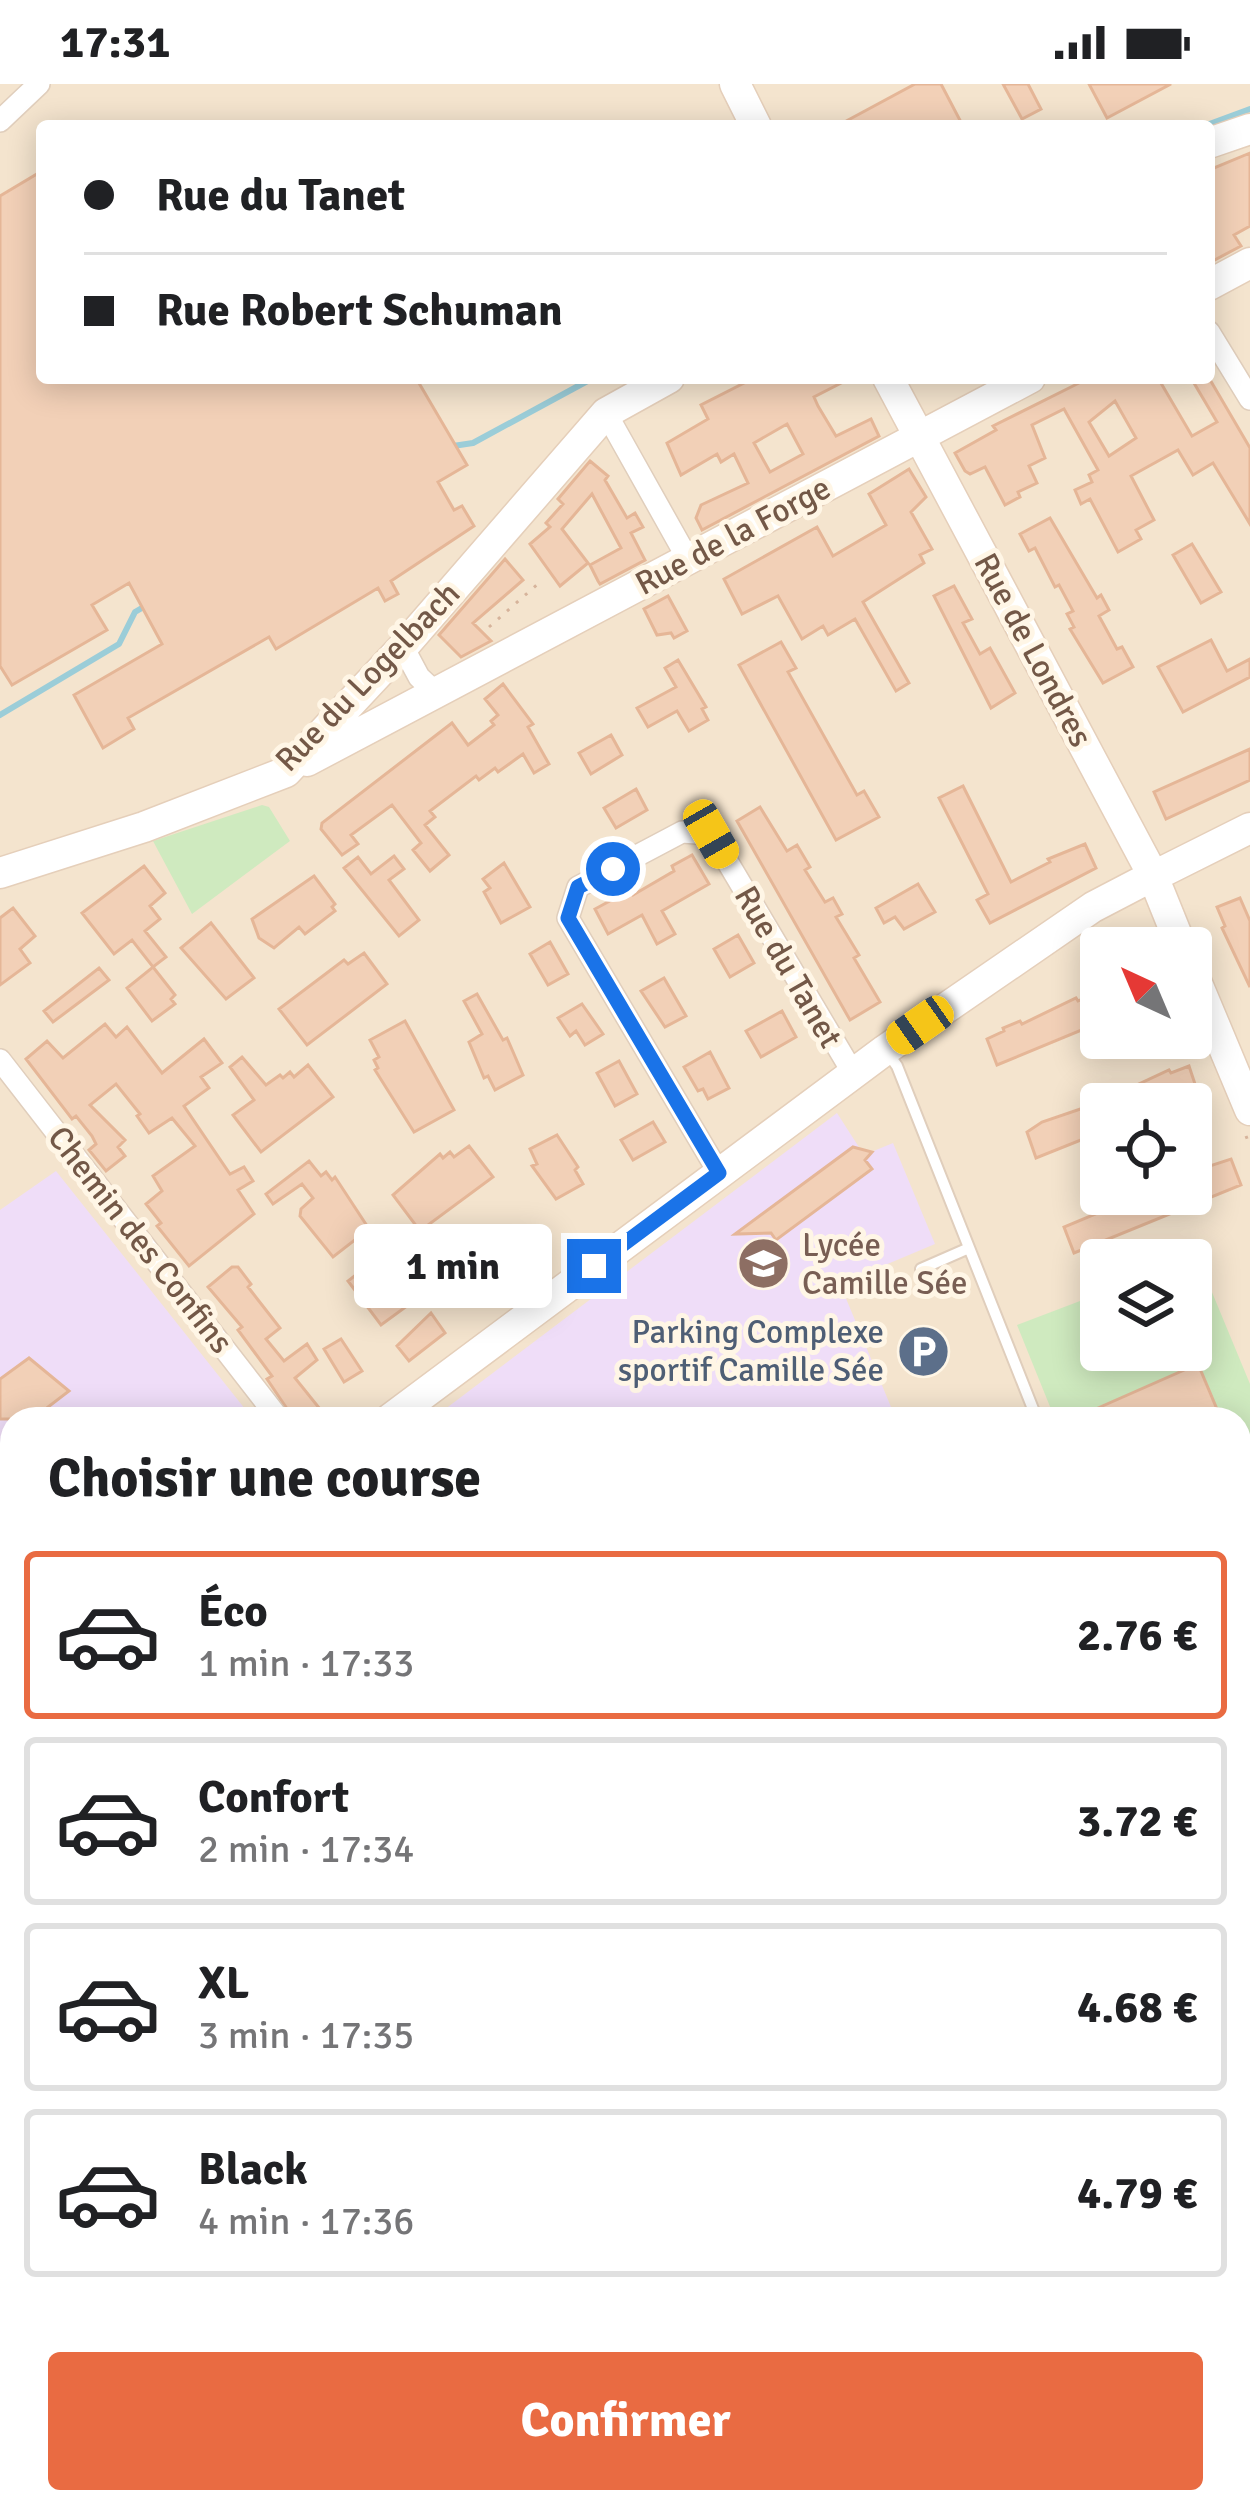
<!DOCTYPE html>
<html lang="fr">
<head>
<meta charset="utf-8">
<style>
  body { margin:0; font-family:Signika,sans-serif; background:#f6f6f6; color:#202124; height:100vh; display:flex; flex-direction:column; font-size:45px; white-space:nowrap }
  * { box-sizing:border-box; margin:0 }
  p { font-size:39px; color:#757577 }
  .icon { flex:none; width:66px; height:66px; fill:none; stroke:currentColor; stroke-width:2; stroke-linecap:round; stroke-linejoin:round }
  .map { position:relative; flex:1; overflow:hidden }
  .side { position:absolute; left:0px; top:1323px; width:1251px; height:1107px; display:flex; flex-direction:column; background:#fff; border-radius:36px 36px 0 0; box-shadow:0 6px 30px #0003 }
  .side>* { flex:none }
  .top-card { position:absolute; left:36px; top:36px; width:1179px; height:264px; border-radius:12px; box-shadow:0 6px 30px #0003; display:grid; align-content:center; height:264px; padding:0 48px; background:#fff }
  .needle { width:78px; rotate:316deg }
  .controls { position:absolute; left:1080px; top:843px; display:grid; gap:24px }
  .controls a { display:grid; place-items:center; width:132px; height:132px; border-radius:12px; background:#fff; box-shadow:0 6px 30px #0003; font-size:60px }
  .end { position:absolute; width:54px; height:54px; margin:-27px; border:15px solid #1a73e8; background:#fff; box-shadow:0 0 0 6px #fff }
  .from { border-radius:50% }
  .bubble { position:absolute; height:84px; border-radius:12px; background:#fff; box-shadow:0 6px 30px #0003; font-size:39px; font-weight:700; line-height:84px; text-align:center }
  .car { position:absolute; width:36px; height:72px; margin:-36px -18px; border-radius:15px; box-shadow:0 0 9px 3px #0007; background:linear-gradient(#f5c518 24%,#345 0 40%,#f5c518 0 76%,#345 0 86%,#f5c518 0) }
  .top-card b { display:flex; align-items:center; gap:42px; height:114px; font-size:45px }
  .top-card b+b { border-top:3px solid #e0e0e0 }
  .top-card i { width:30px; height:30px; background:#202124 }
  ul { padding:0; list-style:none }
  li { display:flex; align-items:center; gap:36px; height:168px; margin:0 24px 18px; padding:0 24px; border:6px solid #e0e0e0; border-radius:12px }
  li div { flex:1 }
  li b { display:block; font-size:45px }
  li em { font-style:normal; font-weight:700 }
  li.selected { border-color:#e96b42 }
  li>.icon { width:108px; height:108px; stroke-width:1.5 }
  h2 { padding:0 48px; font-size:54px; line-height:144px }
  .action { display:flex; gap:24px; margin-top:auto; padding:24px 48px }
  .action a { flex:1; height:138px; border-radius:12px; background:#e96b42; color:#fff; font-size:48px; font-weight:700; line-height:138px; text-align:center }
  .status { display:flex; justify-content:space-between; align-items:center; height:84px; padding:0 60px; background:#fff; direction:ltr }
  .status svg { height:33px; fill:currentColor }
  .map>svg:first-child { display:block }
  .residential { fill:#f4e4ce; fill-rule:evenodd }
  .industrial { fill:#ebe3dc }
  .education { fill:#efddf8 }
  .green { fill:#cfeabf }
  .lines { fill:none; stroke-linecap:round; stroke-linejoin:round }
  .stream { stroke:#9bcdd8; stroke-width:6 }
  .building { fill:#f2d0b7; stroke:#e5b697; stroke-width:3; fill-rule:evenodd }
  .lane-casing { stroke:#e0cebc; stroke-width:14 }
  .street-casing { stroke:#e0cebc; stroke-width:24 }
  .secondary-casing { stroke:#e5cfba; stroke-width:33 }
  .path { stroke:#d6b39b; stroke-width:3; stroke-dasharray:3 9; stroke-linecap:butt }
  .lane { stroke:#fff; stroke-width:10 }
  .street { stroke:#fff; stroke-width:21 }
  .secondary { stroke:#fff; stroke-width:30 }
  .route { stroke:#1a73e8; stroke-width:15 }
  .labels { text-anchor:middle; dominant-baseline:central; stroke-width:10; stroke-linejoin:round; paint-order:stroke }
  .street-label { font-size:33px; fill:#735847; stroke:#fff6e6 }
  .education-label { font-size:33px; fill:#785e54; stroke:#fff6e6; text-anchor:start }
  .service-label { font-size:33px; fill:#4e5e75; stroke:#fff6e6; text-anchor:end }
</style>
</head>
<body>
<div class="status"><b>17:31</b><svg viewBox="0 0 49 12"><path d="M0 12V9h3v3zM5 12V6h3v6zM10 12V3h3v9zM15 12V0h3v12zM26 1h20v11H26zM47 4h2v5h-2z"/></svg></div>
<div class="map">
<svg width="1250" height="2428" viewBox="0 0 1250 2428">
  <rect width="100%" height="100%" fill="#fcf2e0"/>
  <path class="residential" d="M0 0H1250V2428H907L901 2418H1239V1335H12V2107L0 2112ZM42 42H1209V294H42ZM1101 864H1191V954H1101ZM1101 1020H1191V1110H1101ZM1101 1176H1191V1266H1101Z"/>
  <path class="industrial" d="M12 2107V2418H765L772 2428H0V2112Z"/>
  <path class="education" d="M837 1029 864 1071 893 1059 935 1160 840 1200 896 1335H432Z
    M56 1087 253 1335H12V1574L0 1582V1126Z"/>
  <path class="green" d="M262 721 269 723 290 757 192 830 153 757Z
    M1197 1172 1250 1300V1522L1239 1527V1335H1055L1017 1241 1101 1209V1266H1191V1176H1186Z"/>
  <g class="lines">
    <path class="stream" d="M1204 42 1250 25
      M453 362 473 359 593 294
      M0 631 119 560 135 528 147 521"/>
  </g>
  <path class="building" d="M915 0H941L963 42H837Z
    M1003 0H1028L1041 25 1022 35Z
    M1089 0H1171L1107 34Z
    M1250 69V142L1234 151 1241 162 1209 179V86Z
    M42 87V294H416L467 381 438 398 454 426 462 422 474 442 391 497 398 510 385 517 378 504 276 565 269 553 128 634 134 645 103 664 74 611 162 560 129 499 92 521 107 546 12 601 0 582V112Z
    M754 294H851L814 313 818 322 836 352 871 335 879 352 702 446 696 434 701 421 748 399 734 370 721 378 717 370 681 391 667 359 708 335 701 321ZM787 340 803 370 770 388 754 359Z
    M1076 294H1158L1192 352 1217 338 1191 294H1209L1250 364V440L1213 379 1193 391 1178 366 1131 392 1154 436 1136 446 1141 455 1118 468 1090 415 1081 420 1075 406 1092 398 1089 391 1098 386 1064 325 1032 341 1045 374 1029 382 1037 399 1018 408 1020 413 1005 421 985 383 970 390 965 387 955 369 996 346 993 342 1079 299ZM1115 317 1136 354 1109 372 1089 338Z
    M590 377 608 392 605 396 627 434 635 429 643 443 631 449 645 476 600 500 598 497 590 481 621 464 592 410 562 445 588 479 560 502 530 460 550 443 546 439 563 420 558 415Z
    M909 385 926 413 911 428 932 465 920 471 924 479 863 518 909 599 896 607 855 535 828 551 823 542 802 555 778 512 742 530 724 495 817 443 833 472 886 441 869 410Z
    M1050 434 1097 514 1101 511 1109 526 1099 532 1117 565 1122 563 1133 583 1103 599 1070 545 1074 543 1067 530 1073 527 1059 501 1055 503 1035 464 1029 467 1020 450Z
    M1192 460 1221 508 1201 519 1173 471Z
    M505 475 523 496 473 539 491 557 461 573 439 551Z
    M954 502 972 535 963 539 980 570 990 564 1015 609 991 624 934 512Z
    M668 512 687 547 674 554 671 549 657 551 644 525Z
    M1211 556 1227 587 1250 575V593L1183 628 1158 583Z
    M781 558 796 584 788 588 857 711 864 707 879 733 836 756 739 581Z
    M678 576 706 623 702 625 708 636 689 647 677 627 648 643 637 624 676 603 665 584Z
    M503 600 533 640 528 643 549 680 534 689 523 670 498 688 495 684 479 696 476 692 430 727 435 733 425 741 449 771 430 787 413 766 421 759 392 721 351 751 358 760 342 771 321 745 322 739 452 639 468 661 494 641 491 637 498 631 485 615Z
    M611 651 622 671 591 690 579 669Z
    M1250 665V696L1166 735 1154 708Z
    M963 702 1011 798 1050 778 1048 775 1085 760 1096 784 990 839 977 816 988 810 939 714Z
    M636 705 647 726 616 744 604 724Z
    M760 723 787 767 797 761 810 783 805 786 825 818 833 814 842 830 836 833 859 871 854 874 880 918 850 936 737 737Z
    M692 771 709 800 662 827 675 850 657 860 642 831 608 850 595 825 630 806 633 811 674 787 672 782Z
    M394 772 404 785 389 796 419 836 399 852 344 784 358 773 371 790Z
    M504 779 530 823 501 839 484 808 490 804 483 795Z
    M144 782 165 809 150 822 160 835 145 847 166 873 153 883 132 856 114 870 82 829Z
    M314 792 335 820 332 823 335 827 305 850 299 843 274 864 259 854 252 835Z
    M918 800 935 828 904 845 895 833 884 839 876 824Z
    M1240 814 1250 837V903L1222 844 1225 842 1217 823Z
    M13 824 35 852 20 865 30 879 0 901V834Z
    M211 839 254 894 226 915 181 864Z
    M738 851 754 879 730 893 714 865Z
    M550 858 568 890 548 901 530 870Z
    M364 869 387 900 307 961 279 925 344 876 348 880Z
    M153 883 175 911 171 915 175 920 152 937 127 904Z
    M99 884 109 896 53 938 44 927Z
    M664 894 686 932 665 943 641 907Z
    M1101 908V938L997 981 987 955 1004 947 1003 944 1020 937 1022 940 1076 914 1078 917Z
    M477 910 503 956 507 954 523 991 495 1006 488 992 484 994 469 958 482 950 464 917Z
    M582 920 603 950 585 961 576 947 570 952 558 934Z
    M782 927 796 953 761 973 746 947Z
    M405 937 454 1026 414 1048 375 986 378 984 374 976 379 973 370 956Z
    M105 940 116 953 127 943 162 989 204 955 222 979 201 993 209 1004 184 1022 230 1090 244 1083 253 1097 238 1106 254 1130 189 1182 157 1142 161 1139 146 1120 162 1107 153 1092 195 1062 172 1034 149 1049 137 1032 140 1030 116 1000 90 1021 125 1056 118 1063 125 1072 106 1087 89 1066 96 1060 92 1052 76 1032 72 1035 26 975 47 957 63 974Z
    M710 968 729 1004 708 1015 703 1005 698 1007 684 983Z
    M242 973 266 1001 280 991 283 994 290 988 294 993 308 981 333 1013 261 1068 233 1031 254 1016 230 983Z
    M619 977 637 1010 615 1022 597 989Z
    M1189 982 1198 1009 1170 1020H1101V1048L1036 1074 1027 1048 1042 1038 1098 1019 1169 986 1171 989Z
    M653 1038 665 1058 633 1076 621 1056Z
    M557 1051 578 1083 575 1086 583 1100 556 1115 532 1082 537 1080 530 1065Z
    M469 1062 493 1093 420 1147 393 1111 440 1070 443 1074 450 1068 454 1073Z
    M853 1063 872 1068 865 1076 872 1085 776 1156 771 1149 735 1150Z
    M1231 1075 1241 1101 1074 1169 1064 1143 1143 1110H1191V1088Z
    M309 1077 321 1092 326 1088 332 1096 335 1093 369 1145 333 1173 300 1132 301 1125 313 1114 302 1100 273 1120 266 1110Z
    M508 1144 529 1170 505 1186 490 1169 496 1165 490 1159Z
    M379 1173 392 1187 396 1184 402 1192 405 1190 422 1211 381 1241 348 1197Z
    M232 1183H238L251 1200 248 1203 280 1244 266 1255 284 1277 307 1260 317 1276 295 1294 328 1335H294L267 1295 272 1292 238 1246 242 1243 208 1203Z
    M431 1229 445 1249 409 1277 397 1262Z
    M341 1255 362 1287 344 1298 324 1265Z
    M29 1274 69 1307 48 1323 57 1335H0V1295Z
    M1198 1280 1219 1330 1208 1335H1073Z"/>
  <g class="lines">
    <defs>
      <path id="lane" d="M887 968 897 982 1037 1335
        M921 1185 969 1164
        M0 2186 12 2181
        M0 2375 12 2404"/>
      <path id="street" d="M0 37 39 0
        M1209 248 1250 315
        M606 329 689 477
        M403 563 419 593 435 608
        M0 976 279 1335
        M719 1089 568 834 578 803 682 748 711 750 853 989
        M0 1765 12 1783
        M1239 1881 1250 1909
        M0 1920 12 1915
        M1239 2063 1250 1979
        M1239 2070 1250 2103
        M1239 2174 1250 2166
        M1239 2224 1244 2267 1250 2280
        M545 2418 552 2428
        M941 2419 963 2428
        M175 2428 199 2418
        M1219 2428 1250 2413"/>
      <path id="secondary" d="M735 0 756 42
        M1209 59 1250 45
        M1209 201 1250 179
        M888 294 1147 780
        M307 677 1030 294
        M1166 786 1250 744
        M0 789 144 743 286 688 403 563 606 329 669 294
        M1159 807 1182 864
        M1191 885 1250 1026
        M390 1335 885 966 1093 823 1139 799
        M1239 1550 1250 1546
        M1239 1595 1250 1591
        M0 1616 12 1607
        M0 2085 12 2080"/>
    </defs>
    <use href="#lane" class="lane-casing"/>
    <use href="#street" class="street-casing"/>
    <use href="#secondary" class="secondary-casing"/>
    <path class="path" d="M489 543 540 498
      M1246 1052 1250 1062
      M0 2129 12 2124"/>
    <use href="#lane" class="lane"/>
    <use href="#street" class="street"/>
    <use href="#secondary" class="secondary"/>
  </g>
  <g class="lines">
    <path class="route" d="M594 1182 719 1089 568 834 578 803 613 785"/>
  </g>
  <defs>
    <symbol id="school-disc" viewBox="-11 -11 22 22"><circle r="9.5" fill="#8d6e63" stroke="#fff6e6"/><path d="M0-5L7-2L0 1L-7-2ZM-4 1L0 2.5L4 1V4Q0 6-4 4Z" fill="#fff"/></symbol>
    <symbol id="parking-disc" viewBox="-11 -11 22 22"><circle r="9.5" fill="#5c6f8a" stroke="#fff6e6"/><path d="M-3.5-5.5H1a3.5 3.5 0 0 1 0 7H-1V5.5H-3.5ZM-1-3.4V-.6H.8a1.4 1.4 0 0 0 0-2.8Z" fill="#fff"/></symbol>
  </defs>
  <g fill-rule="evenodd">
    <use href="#school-disc" x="734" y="1150" width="59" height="59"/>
    <use href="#parking-disc" x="894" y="1238" width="59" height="59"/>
  </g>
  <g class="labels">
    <g class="street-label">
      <text transform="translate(733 452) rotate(-28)">Rue de la Forge</text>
      <text transform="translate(1033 566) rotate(62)">Rue de Londres</text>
      <text transform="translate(368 593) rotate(-46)">Rue du Logelbach</text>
      <text transform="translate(788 883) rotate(60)">Rue du Tanet</text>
      <text transform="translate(140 1156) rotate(52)">Chemin des Confins</text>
    </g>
    <g class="education-label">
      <text x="802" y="1161">Lycée<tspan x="802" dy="38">Camille Sée</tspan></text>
    </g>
    <g class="service-label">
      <text x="884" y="1248">Parking Complexe<tspan x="884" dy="38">sportif Camille Sée</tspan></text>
    </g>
  </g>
</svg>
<div class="controls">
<a><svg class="needle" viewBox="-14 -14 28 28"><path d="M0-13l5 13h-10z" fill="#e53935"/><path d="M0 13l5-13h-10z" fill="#757577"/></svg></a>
<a><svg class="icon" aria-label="locate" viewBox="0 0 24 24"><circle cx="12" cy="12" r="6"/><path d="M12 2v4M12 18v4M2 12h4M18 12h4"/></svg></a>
<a><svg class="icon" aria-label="layers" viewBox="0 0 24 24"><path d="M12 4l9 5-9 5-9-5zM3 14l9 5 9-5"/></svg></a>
</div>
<i class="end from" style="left:613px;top:785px"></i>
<i class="end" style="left:594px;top:1182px"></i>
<div class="bubble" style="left:354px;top:1140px;width:198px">1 min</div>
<i class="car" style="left:711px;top:750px;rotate:150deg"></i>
<i class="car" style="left:920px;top:941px;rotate:235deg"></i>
<div class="top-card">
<b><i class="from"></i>Rue du Tanet</b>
<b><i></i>Rue Robert Schuman</b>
</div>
<section class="side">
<h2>Choisir une course</h2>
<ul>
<li class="selected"><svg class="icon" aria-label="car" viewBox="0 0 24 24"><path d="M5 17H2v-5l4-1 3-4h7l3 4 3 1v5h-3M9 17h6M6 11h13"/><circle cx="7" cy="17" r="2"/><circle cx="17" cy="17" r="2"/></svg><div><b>Éco</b><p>1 min · 17:33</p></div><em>2.76 €</em></li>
<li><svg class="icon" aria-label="car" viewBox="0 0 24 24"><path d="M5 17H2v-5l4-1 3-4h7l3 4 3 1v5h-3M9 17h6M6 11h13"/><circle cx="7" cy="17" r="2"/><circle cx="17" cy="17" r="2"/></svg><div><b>Confort</b><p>2 min · 17:34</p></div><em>3.72 €</em></li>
<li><svg class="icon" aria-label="car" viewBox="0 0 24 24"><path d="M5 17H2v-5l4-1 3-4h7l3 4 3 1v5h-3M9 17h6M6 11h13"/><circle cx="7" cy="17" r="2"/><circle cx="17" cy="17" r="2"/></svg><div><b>XL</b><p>3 min · 17:35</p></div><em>4.68 €</em></li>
<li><svg class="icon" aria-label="car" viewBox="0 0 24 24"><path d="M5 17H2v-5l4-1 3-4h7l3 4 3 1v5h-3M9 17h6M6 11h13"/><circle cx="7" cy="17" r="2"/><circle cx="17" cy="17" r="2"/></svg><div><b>Black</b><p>4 min · 17:36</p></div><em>4.79 €</em></li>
</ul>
<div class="action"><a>Confirmer</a></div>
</section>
</div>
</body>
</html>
